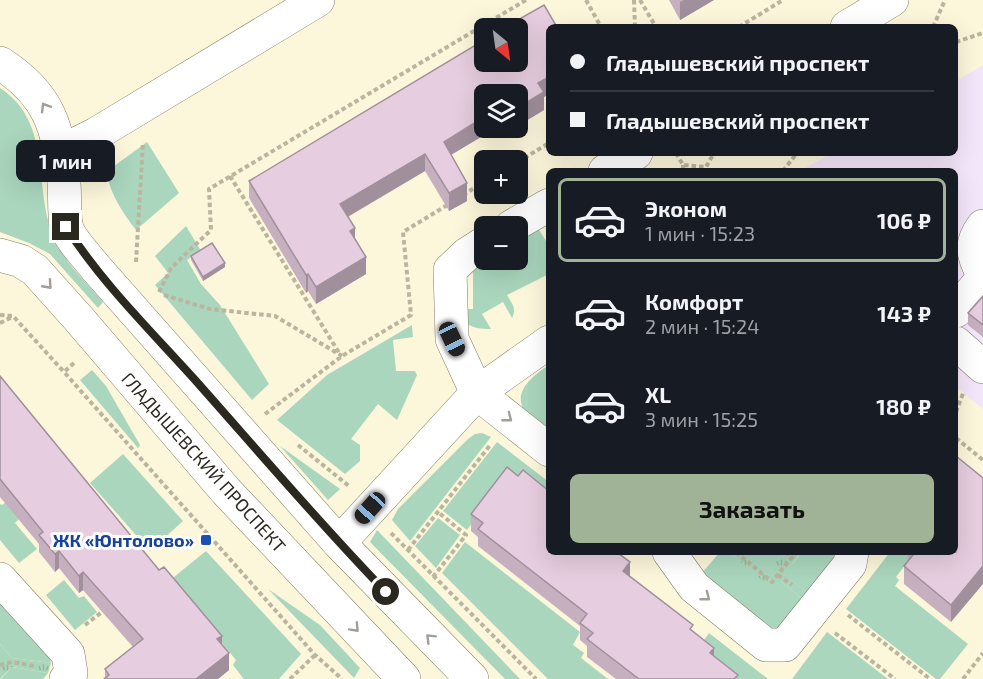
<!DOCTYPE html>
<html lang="ru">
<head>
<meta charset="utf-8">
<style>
  body { margin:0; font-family:"Exo 2",sans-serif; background:#242831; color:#f1f3f6; height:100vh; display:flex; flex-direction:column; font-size:22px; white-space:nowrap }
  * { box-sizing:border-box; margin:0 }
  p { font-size:20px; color:#9ea1a6 }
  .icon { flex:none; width:33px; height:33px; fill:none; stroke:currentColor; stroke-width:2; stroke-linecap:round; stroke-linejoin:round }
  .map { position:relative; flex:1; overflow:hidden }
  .sheet { position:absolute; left:546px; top:168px; width:412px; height:387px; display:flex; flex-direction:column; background:#171b24; border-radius:9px; box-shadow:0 6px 24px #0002 }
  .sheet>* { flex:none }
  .guide { position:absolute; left:546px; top:24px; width:412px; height:132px; border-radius:9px; box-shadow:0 6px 24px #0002; display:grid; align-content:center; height:132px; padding:0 24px; background:#171b24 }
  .needle { width:39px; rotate:151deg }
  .fabs { position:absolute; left:474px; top:18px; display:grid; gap:12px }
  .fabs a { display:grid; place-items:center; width:54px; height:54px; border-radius:9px; background:#171b24; box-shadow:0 6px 24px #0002; font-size:30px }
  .end { position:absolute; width:27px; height:27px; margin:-14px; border:8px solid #2b291f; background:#fff; box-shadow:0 0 0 3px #fff }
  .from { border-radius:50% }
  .bubble { position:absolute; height:42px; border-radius:9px; background:#171b24; box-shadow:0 6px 24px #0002; font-size:20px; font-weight:700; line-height:42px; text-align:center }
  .car { position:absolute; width:18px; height:36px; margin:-18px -9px; border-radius:8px; box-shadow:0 0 4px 2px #0007; background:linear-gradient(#222 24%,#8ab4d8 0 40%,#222 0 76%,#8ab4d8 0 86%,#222 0) }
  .guide b { display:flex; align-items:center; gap:21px; height:57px; font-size:22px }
  .guide b+b { border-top:2px solid #363941 }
  .guide i { width:15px; height:15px; background:#f1f3f6 }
  ul { padding:10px 0 0; list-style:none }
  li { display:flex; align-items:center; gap:18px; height:84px; margin:0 12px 9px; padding:0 12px; border:3px solid transparent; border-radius:9px }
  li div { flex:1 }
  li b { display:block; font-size:22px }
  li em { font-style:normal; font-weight:700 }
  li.selected { border-color:#a0b396 }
  li>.icon { width:54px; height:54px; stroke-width:1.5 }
  .action { display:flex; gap:12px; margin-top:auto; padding:12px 24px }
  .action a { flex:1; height:69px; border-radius:9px; background:#a0b396; color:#111; font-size:24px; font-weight:700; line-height:69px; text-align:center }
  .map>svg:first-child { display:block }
  .education { fill:#f4e6fa }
  .grass { fill:#aad6bd }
  .park { fill:url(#park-tufts) }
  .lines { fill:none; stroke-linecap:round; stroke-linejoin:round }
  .minor-casing { stroke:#847f67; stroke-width:34 }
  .path { stroke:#bab59f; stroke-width:4; stroke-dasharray:4.5 3; stroke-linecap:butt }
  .minor { stroke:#fff; stroke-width:33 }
  .wall { fill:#c6b0c0 }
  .shaded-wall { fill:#a1909c }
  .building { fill:#e6cddf; stroke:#a1909c; stroke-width:1.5 }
  .oneway { stroke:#a09f9a }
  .route { stroke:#2b291f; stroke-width:8 }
  .transit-dot { fill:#1a4fb4; stroke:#fff; stroke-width:2 }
  .labels { text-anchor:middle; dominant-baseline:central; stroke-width:6; stroke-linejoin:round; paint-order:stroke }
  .street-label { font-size:18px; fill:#2b291f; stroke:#fff }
  .transit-label { font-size:18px; font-weight:bold; fill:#164399; stroke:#fff; text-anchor:end }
</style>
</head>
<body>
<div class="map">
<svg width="983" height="679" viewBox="0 0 983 679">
  <defs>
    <pattern id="park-tufts" width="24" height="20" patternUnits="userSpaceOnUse" patternTransform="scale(1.5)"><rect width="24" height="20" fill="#aad6bd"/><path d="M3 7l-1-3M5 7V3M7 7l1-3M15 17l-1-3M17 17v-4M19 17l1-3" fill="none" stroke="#92b8a2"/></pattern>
  </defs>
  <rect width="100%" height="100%" fill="#fcf6db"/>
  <path class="education" d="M983 65V409L956 387V171H800L832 153H956V81Z"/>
  <path class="grass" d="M0 88C54 123 32 190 55 240 65 263 87 283 103 302L98 308 50 254 29 243 0 232Z
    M147 142 179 193 136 230C122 212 111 195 106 172Z
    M536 225 549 246V274L507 295C512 304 517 308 512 318L503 302 482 314 491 329C470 329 467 325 454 309H473V264L484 260H518V236Z
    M186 226 201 251 187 260 201 284 220 305 269 384 252 400 155 285 168 273 155 256Z
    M412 325 413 337 393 340 396 371H415L417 375 397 420 378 404 351 439 360 445V461L345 474 277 420 327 375Z
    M549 365V424L545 429C539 424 528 417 524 410 512 390 536 374 549 365Z
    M92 370 106 386 140 445 138 448 80 380Z
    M482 433 491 437 410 541 392 520 398 509 468 439 475 434Z
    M497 442 549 482V505L504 479 467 530 443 511Z
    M280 446 340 489 328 500Z
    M123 454 183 521 150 551 90 483Z
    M6 502 20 518 15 523 37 549 19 563 0 540V504L2 505Z
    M438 518 460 535 436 568 415 546Z
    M377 530 520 679H505L370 542Z
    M465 542 580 632 573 645 584 653 581 658 608 679H548L442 573Z
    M206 551 301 654 279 679H242L243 678 233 665 236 660 169 581Z
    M720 552H729L772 588 779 580 803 599 778 628H768L701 574Z
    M795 552H836L835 558 808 593 783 574 799 556Z
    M890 552H908L912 556 896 577 899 580 895 586 968 644 940 679H936L846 609Z
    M64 580 79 598 84 596 97 612 75 630 46 595Z
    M268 589 320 625 360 668 354 678Z
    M0 597 50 659 51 663 12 658 0 644Z
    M827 632 888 679H792Z
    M709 633 768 679H729L698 648Z
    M12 667 48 673 43 679H1Z"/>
  <path class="park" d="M729 552H795L799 555 784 574 808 593 803 599 780 581 772 589Z
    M0 644 12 658 51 663 48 673 12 667 0 679Z"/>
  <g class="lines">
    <defs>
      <path id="minor" d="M847 27 892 0
        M0 63C50 95 58 127 64 183 65 197 64 212 66 225 69 239 86 255 95 267L339 543 472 679
        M60 152 96 134 318 0
        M605 171 636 153
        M512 226 549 205
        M983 226C968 246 974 255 983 276
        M484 243 467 254 450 270 452 339 477 393 549 450
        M0 255 21 261 35 270 79 319 226 491 404 679
        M956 311 983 278
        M956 343 983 367
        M339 543 477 393 549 342
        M669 552 694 587 766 645H785L850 564 852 552
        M0 579 68 654 71 673 66 679"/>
    </defs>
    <use href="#minor" class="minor-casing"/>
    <path class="path" d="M586 0 601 27
      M634 0 635 27
      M640 0 656 27
      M739 27 783 0
      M933 27 945 0
      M956 42 983 33
      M676 153 683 165 706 167 714 153
      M518 162 549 143
      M683 165V171
      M783 171 797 153
      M230 176 341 356
      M463 195 484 182
      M136 262 143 142
      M159 292 171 268 211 230 209 189 526 0
      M164 295 210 309 275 316 342 356
      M0 315 13 316 64 372
      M0 323 12 317
      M74 363 64 372 315 655 342 679
      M956 412 964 391
      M265 414 342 356 411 315 403 232 449 204
      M956 438 983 460
      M298 445 349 486
      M391 533 536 679
      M408 550 491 444
      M736 552 772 582 792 557 786 552
      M778 575 792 585
      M433 577 466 535 438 512
      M848 615 930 679
      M85 625 102 612
      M835 633 895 679
      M0 665 12 662 34 666
      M290 679 315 655
      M963 679 983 653"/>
    <use href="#minor" class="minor"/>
  </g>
  <path class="wall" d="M669 0H714L680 20Z
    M549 27V94L544 97V110L524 122 519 114 518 115V94L484 128H496L451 155 467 201 449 211 425 171 348 217 366 274 316 304 308 291 306 293 249 198V181Z
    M191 256 225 267 203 281 191 260Z
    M983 296V337L968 325V313Z
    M0 376 159 570 222 645 229 670 218 679H104L105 678V669L133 647 83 590 79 593 59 568 55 572 39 552V544L0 497Z
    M471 514 622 552V556L630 576 693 631 714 656 738 679H616L587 657V646L580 640V626L478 546V537L471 531Z
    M908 552H956L951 622 904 584V566L908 561Z"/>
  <path class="shaded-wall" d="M684 0H714L680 20V2Z
    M549 77V94L544 97V110L524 122V104L538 83Z
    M519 96V114L518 115V97Z
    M484 117V128H496L444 159V142Z
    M425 154V171L340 221V204Z
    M467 183V201L449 211V193Z
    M355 228V246L350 231Z
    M366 257V274L316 304V287Z
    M225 263V267L203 281V277Z
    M308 274V291L306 293V275Z
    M59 551V568L55 572V554Z
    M630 562V579L623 571Z
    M983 566V584L951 622V605Z
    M83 572V590L79 593V576Z
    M222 636V653L217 639Z
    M714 648V665L710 653Z
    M229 653V670L218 679H196Z"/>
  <path class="building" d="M544 5 557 27H549V77L538 83 544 92 524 104 519 96 518 97V94H484V117L444 142 467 183 449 193 425 154 340 204 355 228 350 231 366 257 316 287 308 274 306 275 249 181 484 40V62H518V28H504Z
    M212 243 225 263 203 277 191 256Z
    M983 296V325L968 313Z
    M0 376 159 570 164 567 222 636 217 639 229 653 196 679H104L109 675 105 669 143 639 83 572 79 576 59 551 55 554 39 535 43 532 0 479Z
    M956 456 983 478V566L951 605 904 566 913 555 909 552H956Z
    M507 467 518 476 523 470 549 491V552H618V553L630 562 623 571 693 625 690 629 714 648 710 653 738 675 734 679H639L587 639 593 633 580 623 587 614 478 529 483 523 471 514Z"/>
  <defs><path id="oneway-chevron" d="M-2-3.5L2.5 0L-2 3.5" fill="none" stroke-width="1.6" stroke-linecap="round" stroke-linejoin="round" transform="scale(1.5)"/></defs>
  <g class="oneway">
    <use href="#oneway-chevron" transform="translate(45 107) rotate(-121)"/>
    <use href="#oneway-chevron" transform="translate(48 285) rotate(48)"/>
    <use href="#oneway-chevron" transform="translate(508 418) rotate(38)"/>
    <use href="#oneway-chevron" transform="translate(706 597) rotate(38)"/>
    <use href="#oneway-chevron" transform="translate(355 628) rotate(47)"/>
    <use href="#oneway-chevron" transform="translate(430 638) rotate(-135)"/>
  </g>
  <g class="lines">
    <path class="route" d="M66 227C102 283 151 331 196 381 259 452 320 524 386 592"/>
  </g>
  <rect class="transit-dot" x="200" y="534" width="12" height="12" rx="3"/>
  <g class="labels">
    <g class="street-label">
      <text transform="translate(204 462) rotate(48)">ГЛАДЫШЕВСКИЙ ПРОСПЕКТ</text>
    </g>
    <g class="transit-label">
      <text x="194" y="540">ЖК «Юнтолово»</text>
    </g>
  </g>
</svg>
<div class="fabs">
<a><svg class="needle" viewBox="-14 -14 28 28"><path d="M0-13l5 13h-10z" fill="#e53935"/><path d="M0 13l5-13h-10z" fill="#9ea1a6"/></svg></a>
<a><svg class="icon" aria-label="layers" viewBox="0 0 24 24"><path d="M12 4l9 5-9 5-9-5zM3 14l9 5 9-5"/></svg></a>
<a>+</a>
<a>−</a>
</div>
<i class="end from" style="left:386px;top:592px"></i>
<i class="end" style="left:66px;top:227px"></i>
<div class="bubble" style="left:16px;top:140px;width:99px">1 мин</div>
<i class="car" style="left:452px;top:339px;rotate:155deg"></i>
<i class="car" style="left:370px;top:508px;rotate:222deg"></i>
<div class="guide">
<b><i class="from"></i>Гладышевский проспект</b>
<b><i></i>Гладышевский проспект</b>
</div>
<section class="sheet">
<ul>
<li class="selected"><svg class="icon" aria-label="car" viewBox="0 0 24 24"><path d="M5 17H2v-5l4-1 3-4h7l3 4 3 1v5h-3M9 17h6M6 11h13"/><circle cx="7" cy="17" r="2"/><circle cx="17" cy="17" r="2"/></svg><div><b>Эконом</b><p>1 мин · 15:23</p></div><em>106 ₽</em></li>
<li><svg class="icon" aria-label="car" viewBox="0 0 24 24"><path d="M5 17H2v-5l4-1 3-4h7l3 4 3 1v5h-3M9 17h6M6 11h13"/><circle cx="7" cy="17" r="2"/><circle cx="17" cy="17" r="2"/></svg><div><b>Комфорт</b><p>2 мин · 15:24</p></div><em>143 ₽</em></li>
<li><svg class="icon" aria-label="car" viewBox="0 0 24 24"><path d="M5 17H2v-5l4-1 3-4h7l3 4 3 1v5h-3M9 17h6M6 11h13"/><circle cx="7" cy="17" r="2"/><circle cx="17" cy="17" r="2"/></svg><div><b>XL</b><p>3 мин · 15:25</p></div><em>180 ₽</em></li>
</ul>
<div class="action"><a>Заказать</a></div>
</section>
</div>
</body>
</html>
